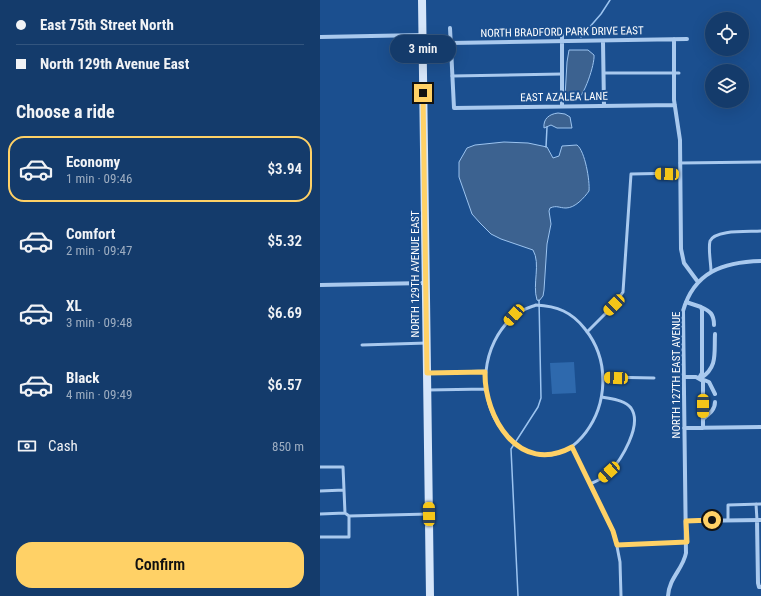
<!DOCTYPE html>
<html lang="en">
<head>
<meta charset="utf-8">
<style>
  body { margin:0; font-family:"Roboto Condensed",sans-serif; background:#1d4271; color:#f1f3f6; height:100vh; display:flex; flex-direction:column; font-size:15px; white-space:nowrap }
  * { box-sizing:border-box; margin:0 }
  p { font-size:13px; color:#9dadc1 }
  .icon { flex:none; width:22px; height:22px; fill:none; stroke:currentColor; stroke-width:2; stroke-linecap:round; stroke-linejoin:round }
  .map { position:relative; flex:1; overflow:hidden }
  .details { display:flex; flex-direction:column; background:#143b6b; width:320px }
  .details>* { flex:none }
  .banner { display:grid; align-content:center; height:88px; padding:0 16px; background:#143b6b }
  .buttons { position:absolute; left:385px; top:12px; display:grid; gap:8px }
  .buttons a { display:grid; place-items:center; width:44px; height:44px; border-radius:50%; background:#143b6b; box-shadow:0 4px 16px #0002,0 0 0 1px #33557e; font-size:20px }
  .end { position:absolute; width:18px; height:18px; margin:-9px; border:5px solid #ffd166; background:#111; box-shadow:0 0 0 2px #111 }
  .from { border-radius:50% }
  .bubble { position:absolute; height:28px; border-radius:14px; background:#143b6b; box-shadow:0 4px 16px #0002,0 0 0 1px #33557e; font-size:13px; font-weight:600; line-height:28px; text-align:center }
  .car { position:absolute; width:12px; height:24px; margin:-12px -6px; border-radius:5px; box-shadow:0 0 3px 1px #0007; background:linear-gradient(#f5c518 24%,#345 0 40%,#f5c518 0 76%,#345 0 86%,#f5c518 0) }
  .banner b { display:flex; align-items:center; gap:14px; height:38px; font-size:15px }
  .banner b+b { border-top:1px solid #33557e }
  .banner i { width:10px; height:10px; background:#f1f3f6 }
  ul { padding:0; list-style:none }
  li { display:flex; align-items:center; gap:12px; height:66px; margin:0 8px 6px; padding:0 8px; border:2px solid transparent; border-radius:16px }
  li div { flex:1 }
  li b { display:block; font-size:15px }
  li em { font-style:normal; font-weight:600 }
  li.current { border-color:#ffd166 }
  li>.icon { width:36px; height:36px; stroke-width:1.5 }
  h2 { padding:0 16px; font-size:18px; line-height:48px }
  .pay { display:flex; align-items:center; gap:10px; height:44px; padding:0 16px; font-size:15px }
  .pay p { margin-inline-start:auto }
  .primary-button { display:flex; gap:8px; margin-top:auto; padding:8px 16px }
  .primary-button a { flex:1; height:46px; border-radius:16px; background:#ffd166; color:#111; font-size:16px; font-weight:600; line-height:46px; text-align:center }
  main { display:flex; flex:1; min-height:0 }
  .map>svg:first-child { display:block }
  .green { fill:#2e69ad }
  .water { fill:#3c6290; stroke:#9cc4f0 }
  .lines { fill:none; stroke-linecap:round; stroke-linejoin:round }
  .stream { stroke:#9cc4f0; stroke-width:1.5 }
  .lane { stroke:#a9c9ee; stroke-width:3 }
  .street { stroke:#a9c9ee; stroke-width:4 }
  .secondary { stroke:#d6e6fa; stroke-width:8 }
  .route { stroke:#ffd166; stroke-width:5 }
  .labels { text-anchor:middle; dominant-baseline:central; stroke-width:4; stroke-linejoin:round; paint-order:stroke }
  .street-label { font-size:11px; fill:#fff; stroke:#1b4f8f }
</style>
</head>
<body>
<main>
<section class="details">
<div class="banner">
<b><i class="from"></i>East 75th Street North</b>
<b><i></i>North 129th Avenue East</b>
</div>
<h2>Choose a ride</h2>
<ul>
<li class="current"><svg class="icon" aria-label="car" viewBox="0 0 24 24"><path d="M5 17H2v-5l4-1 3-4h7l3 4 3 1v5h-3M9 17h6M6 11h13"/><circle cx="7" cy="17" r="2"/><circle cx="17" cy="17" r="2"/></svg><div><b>Economy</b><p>1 min · 09:46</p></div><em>$3.94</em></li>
<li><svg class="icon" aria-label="car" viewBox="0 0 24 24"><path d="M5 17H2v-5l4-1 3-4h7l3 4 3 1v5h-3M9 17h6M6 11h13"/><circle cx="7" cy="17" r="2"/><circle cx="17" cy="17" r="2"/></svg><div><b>Comfort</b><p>2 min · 09:47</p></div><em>$5.32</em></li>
<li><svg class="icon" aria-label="car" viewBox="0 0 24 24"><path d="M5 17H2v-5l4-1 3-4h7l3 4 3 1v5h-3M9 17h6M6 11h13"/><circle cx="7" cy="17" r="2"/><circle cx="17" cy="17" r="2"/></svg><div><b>XL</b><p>3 min · 09:48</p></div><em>$6.69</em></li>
<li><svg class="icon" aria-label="car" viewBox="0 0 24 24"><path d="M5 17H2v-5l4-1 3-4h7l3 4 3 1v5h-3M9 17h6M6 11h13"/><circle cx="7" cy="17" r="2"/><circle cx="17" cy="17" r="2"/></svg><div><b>Black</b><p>4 min · 09:49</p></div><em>$6.57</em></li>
</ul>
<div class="pay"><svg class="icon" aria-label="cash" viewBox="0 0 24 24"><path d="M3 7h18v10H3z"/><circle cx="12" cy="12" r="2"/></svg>Cash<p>850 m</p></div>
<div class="primary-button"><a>Confirm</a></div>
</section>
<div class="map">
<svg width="441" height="596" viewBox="0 0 441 596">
  <rect width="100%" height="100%" fill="#1b4f8f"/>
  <path class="green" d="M254 362 256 393 232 394 230 363Z"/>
  <path class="water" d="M249 50H268L274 55C275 64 264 97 256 101L245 97 247 62Z
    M238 113 245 114 250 117 252 128H237L231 125 224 128C223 119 229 114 238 113Z
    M184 142 208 143 227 147 233 158 239 156 242 146 257 145C265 151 270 181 269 191 264 198 255 208 246 208 239 208 237 205 230 208L229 211 231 224 227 244 224 290 223 296 219 301 217 300C212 284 221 264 213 250L181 239 171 234 160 223 152 214 139 177V162L147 148 155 145Z"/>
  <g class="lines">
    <path class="stream" d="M261 37 281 14 290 0
      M226 147 227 127
      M198 596 191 449 218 407 221 398 219 300"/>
    <path class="lane" d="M284 73H359
      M132 76 242 74
      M360 163 441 162
      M391 272C391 263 388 249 390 241 395 229 430 232 441 231
      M216 305C237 306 252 312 265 329 318 395 242 504 183 431 156 398 161 344 194 316 200 310 208 308 216 305Z
      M267 332 294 305 303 292 311 174 360 173
      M42 345 107 343
      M109 373 165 371
      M284 377 334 378
      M108 390 166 389
      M252 447 295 536 300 562 301 596
      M0 467H23L25 513 29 516V537H0
      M270 484C277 481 284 478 289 473 301 460 323 425 311 408 305 400 291 399 282 397
      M0 491 24 490
      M436 504 437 520
      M0 514 25 513
      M29 516 109 514
      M408 520V505L441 504
      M297 545 367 542"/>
    <path class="street" d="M130 28 134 108 355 105
      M242 33V106
      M0 37 102 35
      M102 39H125L130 43 367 39
      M354 39V100L360 140 361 249 364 263 378 282
      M283 42 284 106
      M103 48H125L130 43
      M0 285 106 283
      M366 302 381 307 382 310V373L379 378 389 382 395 394
      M381 307C390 311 394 314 394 325
      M364 377H376L383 381V428
      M381 378C398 367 394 353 395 334
      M383 419C389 414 395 410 395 402
      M364 428 441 427
      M437 520 438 583 439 587H441
      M366 521 441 520
      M348 596C349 578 363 569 366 553L363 311C374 272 403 262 441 261"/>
    <path class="secondary" d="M102 0 110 596"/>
  </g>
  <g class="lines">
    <path class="route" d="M103 93 107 373 165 372C164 417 199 476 252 447L293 531 297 545 367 542 366 521 392 520"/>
  </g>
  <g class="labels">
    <g class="street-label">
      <text transform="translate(242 32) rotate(-1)">NORTH BRADFORD PARK DRIVE EAST</text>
      <text transform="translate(244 97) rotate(-1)">EAST AZALEA LANE</text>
      <text transform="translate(95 274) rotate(-90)">NORTH 129TH AVENUE EAST</text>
      <text transform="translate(356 375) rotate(-90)">NORTH 127TH EAST AVENUE</text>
    </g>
  </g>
</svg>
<div class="buttons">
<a><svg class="icon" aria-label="locate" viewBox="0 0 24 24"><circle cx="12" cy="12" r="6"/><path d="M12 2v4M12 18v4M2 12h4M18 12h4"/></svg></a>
<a><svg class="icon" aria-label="layers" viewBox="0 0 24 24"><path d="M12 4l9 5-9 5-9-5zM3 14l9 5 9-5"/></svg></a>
</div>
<i class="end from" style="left:392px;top:520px"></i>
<i class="end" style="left:103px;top:93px"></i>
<div class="bubble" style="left:70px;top:35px;width:66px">3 min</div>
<i class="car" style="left:347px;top:174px;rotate:272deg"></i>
<i class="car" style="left:294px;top:305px;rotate:225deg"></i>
<i class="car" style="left:194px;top:315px;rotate:222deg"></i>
<i class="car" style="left:296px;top:378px;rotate:273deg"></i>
<i class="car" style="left:383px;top:406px;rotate:180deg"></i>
<i class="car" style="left:289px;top:472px;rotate:228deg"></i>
<i class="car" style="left:109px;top:514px;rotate:359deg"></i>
</div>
</main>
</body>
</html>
